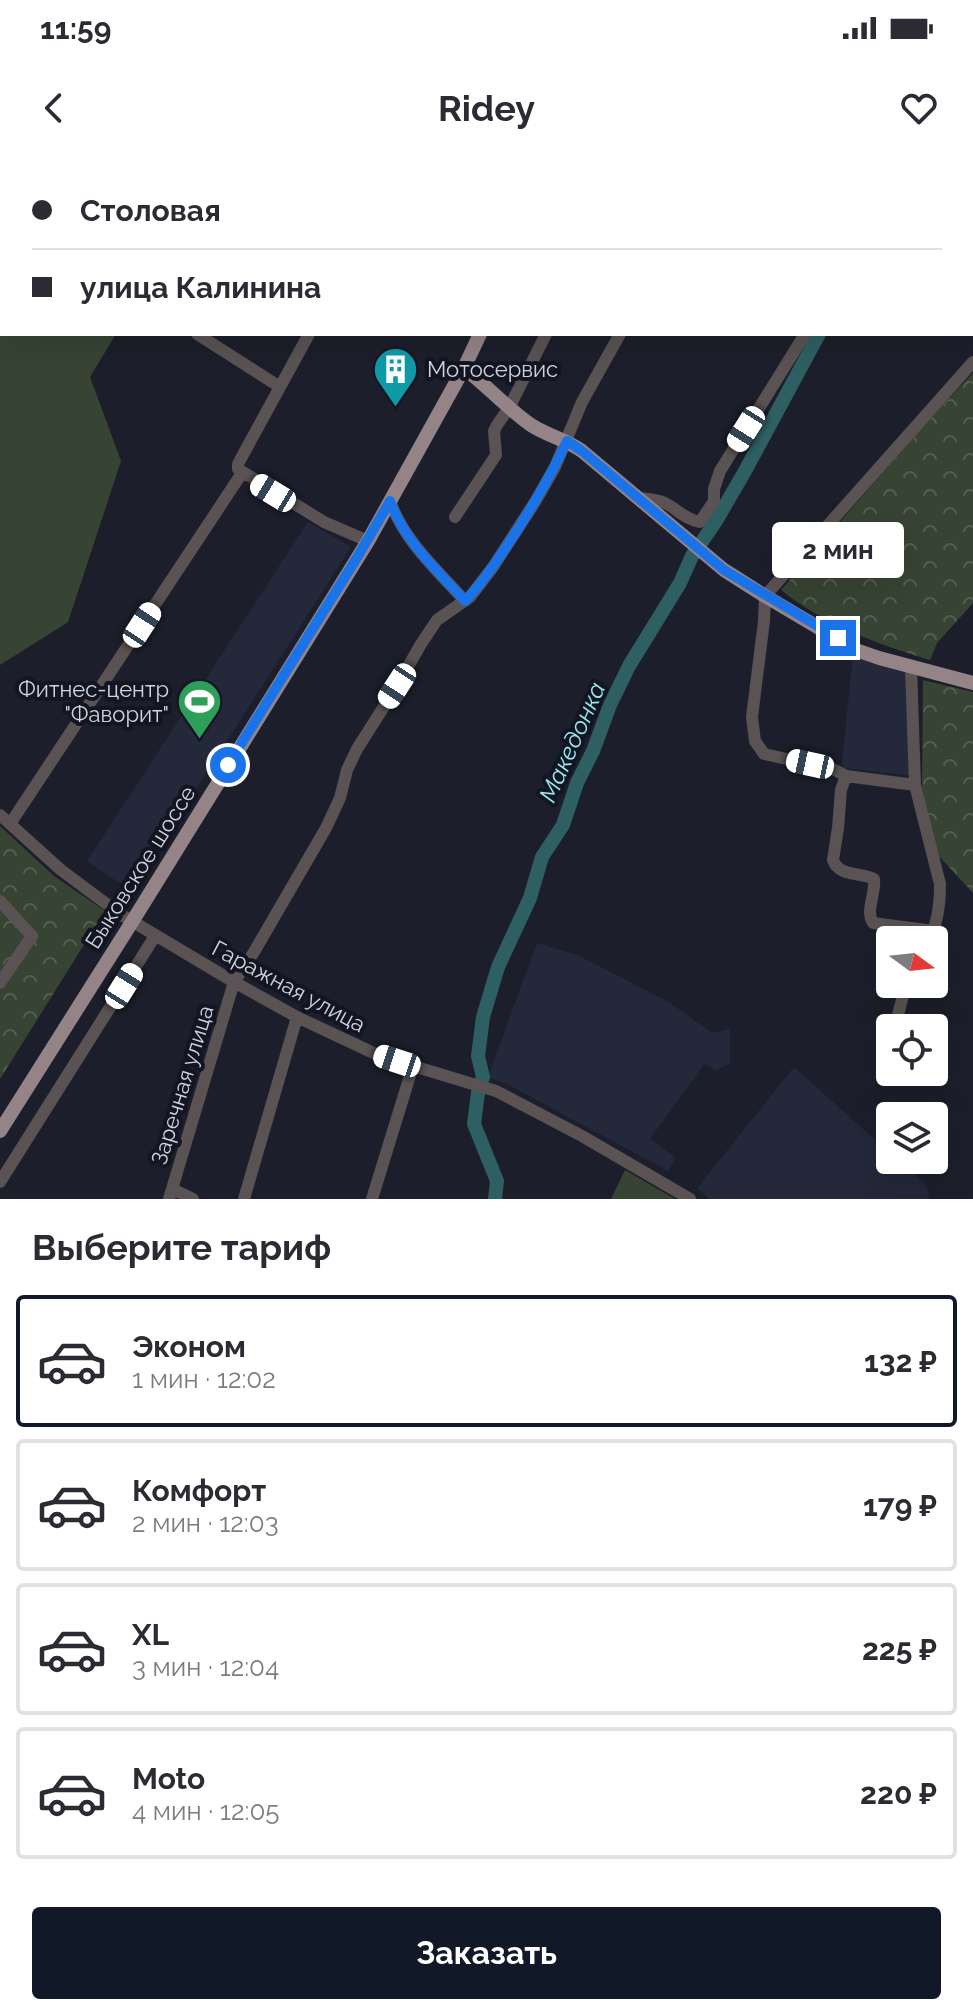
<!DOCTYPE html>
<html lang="ru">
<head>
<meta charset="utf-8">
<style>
  body { margin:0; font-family:Raleway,sans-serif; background:#f7f7f7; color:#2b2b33; height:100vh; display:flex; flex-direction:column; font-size:30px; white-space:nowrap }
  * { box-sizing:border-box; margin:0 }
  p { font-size:26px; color:#7c7c81 }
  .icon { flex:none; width:44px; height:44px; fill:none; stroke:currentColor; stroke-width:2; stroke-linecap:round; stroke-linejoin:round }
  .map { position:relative; height:1039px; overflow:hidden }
  .details { display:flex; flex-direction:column; background:#fff; flex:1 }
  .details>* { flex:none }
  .top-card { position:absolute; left:0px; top:0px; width:974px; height:176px; box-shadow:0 8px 32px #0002; display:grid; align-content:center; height:176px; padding:0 32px; background:#fff }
  .needle { width:52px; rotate:105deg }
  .buttons { position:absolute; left:876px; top:766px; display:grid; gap:16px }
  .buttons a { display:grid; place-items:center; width:72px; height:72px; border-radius:8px; background:#fff; box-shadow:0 8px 32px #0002; font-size:40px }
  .end { position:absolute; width:36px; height:36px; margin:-18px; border:10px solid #1a73e8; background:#fff; box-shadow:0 0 0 4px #fff }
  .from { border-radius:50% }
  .bubble { position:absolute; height:56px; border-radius:8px; background:#fff; box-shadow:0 8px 32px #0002; font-size:26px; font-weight:700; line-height:56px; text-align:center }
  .car { position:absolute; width:24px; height:48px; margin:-24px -12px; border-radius:10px; box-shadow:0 0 6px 2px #0007; background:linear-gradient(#fff 24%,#345 0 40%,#fff 0 76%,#345 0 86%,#fff 0) }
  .top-card b { display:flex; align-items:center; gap:28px; height:76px; font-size:30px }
  .top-card b+b { border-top:2px solid #e1e1e2 }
  .top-card i { width:20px; height:20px; background:#2b2b33 }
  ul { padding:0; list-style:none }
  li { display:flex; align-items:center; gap:24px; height:132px; margin:0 16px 12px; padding:0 16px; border:4px solid #e1e1e2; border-radius:8px }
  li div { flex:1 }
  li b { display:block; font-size:30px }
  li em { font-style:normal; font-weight:700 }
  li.on { border-color:#111827 }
  li>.icon { width:72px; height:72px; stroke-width:1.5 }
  h2 { padding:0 32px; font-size:36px; line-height:96px }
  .button { display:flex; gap:16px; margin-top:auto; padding:16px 32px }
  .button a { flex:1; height:92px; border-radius:8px; background:#111827; color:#fff; font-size:32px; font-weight:700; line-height:92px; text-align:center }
  .status { display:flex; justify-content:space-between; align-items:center; height:56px; padding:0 40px; background:#fff; direction:ltr }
  .status svg { height:22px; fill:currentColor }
  header { display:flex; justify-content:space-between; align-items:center; height:104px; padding:0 32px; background:#fff; font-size:36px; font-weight:700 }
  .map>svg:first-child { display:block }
  .built { fill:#23283a }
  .green { fill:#374433 }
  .forest { fill:url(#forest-crowns) }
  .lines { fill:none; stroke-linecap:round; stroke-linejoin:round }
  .river { stroke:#2e6063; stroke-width:14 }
  .minor { stroke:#5a5253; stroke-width:12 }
  .major { stroke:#948487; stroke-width:14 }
  .route { stroke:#1a73e8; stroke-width:10 }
  .labels { text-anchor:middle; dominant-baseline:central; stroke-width:8; stroke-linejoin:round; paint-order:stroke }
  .poi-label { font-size:22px; fill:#d2d4dd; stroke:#131622; text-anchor:start }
  .street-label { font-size:22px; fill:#d2d4dd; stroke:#131622 }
  .water-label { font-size:24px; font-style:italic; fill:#95ecf1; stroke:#131622 }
</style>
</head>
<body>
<div class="status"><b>11:59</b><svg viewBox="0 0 49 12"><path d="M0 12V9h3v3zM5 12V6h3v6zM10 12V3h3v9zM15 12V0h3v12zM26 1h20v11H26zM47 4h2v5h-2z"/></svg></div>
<header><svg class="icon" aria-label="back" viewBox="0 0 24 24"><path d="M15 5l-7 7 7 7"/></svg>Ridey<svg class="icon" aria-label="heart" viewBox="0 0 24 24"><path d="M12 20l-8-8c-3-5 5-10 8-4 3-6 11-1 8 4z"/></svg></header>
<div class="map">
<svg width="973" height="1039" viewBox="0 0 973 1039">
  <defs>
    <pattern id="forest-crowns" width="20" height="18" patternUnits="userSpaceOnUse" patternTransform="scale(2)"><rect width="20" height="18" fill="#374433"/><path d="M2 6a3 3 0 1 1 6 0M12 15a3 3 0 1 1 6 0" fill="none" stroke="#535e50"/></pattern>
  </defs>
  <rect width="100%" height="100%" fill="#1c1f2b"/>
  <path class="built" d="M308 362 351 387 131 731 87 701Z
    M853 495 874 504 910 514 913 616 843 608 842 602Z
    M537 783 577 795 669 842 712 873 730 869V903L716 911 705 903 650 979 676 998 668 1011 509 925 488 917Z
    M794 907 890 993V1000H898L928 1027 929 1039H709L697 1028Z"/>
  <path class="green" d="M0 0H203L202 2H2V174H116L90 217 121 301 68 462 0 505Z
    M625 1010 675 1039H611Z"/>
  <path class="forest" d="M973 213V443L937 483 930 500C877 484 825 465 781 430L927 262Z
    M923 520 973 532V733L937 694 922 627Z
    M0 666 54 716 105 751 0 919Z"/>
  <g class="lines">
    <path class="river" d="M927 2 929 0
      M495 1039 497 1021 474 964 478 933 483 917 478 896 483 857 498 807 530 738 542 697 563 665 577 623 593 591 610 545 629 506 680 423 692 396 716 361 745 311 819 174"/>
    <path class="minor" d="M673 2 675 0
      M745 2 747 0
      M197 174 280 227
      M309 174 245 291 238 304V309L324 362 368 381
      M638 338C647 339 656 339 665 343 677 349 686 360 700 362L714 341V329L720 311 805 174
      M390 341C404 381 438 411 465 441
      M455 357 496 295 494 271 497 265 509 248 546 174
      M911 507 915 625 940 724C940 742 938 765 928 780
      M846 616 841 630 838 668 833 700C839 717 860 712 874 719 876 733 865 751 873 763L934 771
      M915 625 846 616 833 609 764 594 755 581 752 557 764 461 765 436 973 202
      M0 655 61 710 120 754 234 822 297 857 380 896 496 931 582 976 690 1039
      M10 664 242 313
      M0 741 32 776 0 823
      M897 859 906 824
      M0 1022 155 776
      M172 1029 193 1039
      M169 1039 234 822 254 792 326 668 340 638 347 610 357 589 397 526 421 484 437 460 470 437 493 407 535 342 555 307 582 242 620 174
      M244 1039 297 857
      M372 1039 413 906"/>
    <path class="major" d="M584 2 585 0
      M464 208C487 226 507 248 531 265 548 276 565 279 582 291L724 410 765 436 856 490 879 498 973 523
      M0 971 132 762 368 381 464 208 480 174"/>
  </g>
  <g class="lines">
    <path class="route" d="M228 605 358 396 390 341C404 381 438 411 465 441 484 421 499 398 514 375 534 344 552 314 567 281L582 291 724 410 838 478"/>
  </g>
  <defs>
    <symbol id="building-pin" viewBox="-11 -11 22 30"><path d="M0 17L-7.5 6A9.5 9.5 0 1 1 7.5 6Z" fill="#0f9aa8" stroke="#131622"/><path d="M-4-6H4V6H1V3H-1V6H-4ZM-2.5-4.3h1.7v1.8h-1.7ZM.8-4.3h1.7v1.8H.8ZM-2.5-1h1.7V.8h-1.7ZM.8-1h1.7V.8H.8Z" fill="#fff"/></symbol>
    <symbol id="stadium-pin" viewBox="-11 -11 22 30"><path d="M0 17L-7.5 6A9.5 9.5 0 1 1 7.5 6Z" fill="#2e9e5b" stroke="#131622"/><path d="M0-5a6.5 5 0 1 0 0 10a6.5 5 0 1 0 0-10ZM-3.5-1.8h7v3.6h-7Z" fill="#fff"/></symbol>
  </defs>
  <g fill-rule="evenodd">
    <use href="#building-pin" x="370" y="184" width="51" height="69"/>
    <use href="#stadium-pin" x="174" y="516" width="51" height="69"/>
  </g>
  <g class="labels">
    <g class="poi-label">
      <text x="427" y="209">Мотосервис</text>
      <text x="169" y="529" text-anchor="end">Фитнес-центр<tspan x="169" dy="25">"Фаворит"</tspan></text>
    </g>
    <g class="street-label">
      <text transform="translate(140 707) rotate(-58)">Быковское шоссе</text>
      <text transform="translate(289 826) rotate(28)">Гаражная улица</text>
      <text transform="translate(182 925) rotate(-73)">Заречная улица</text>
    </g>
    <g class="water-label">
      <text transform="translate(572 582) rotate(-66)">Македонка</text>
    </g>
  </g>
</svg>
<div class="buttons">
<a><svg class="needle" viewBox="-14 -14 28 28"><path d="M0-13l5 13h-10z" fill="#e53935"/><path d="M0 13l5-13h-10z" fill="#7c7c81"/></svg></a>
<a><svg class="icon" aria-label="locate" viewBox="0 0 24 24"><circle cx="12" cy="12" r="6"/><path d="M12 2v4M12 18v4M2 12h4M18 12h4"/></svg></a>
<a><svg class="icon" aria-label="layers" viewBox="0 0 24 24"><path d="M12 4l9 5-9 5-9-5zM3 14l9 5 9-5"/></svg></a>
</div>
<i class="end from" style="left:228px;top:605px"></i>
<i class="end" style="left:838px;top:478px"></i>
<div class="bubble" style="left:772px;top:362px;width:132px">2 мин</div>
<i class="car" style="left:746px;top:269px;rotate:212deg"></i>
<i class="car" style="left:273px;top:333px;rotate:301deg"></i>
<i class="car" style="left:142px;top:465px;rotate:33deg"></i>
<i class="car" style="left:397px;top:526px;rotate:213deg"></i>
<i class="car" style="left:810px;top:604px;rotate:282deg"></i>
<i class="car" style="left:124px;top:826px;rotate:32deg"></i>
<i class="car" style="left:397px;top:901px;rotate:288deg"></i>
<div class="top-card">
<b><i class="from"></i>Столовая</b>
<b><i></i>улица Калинина</b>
</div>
</div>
<section class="details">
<h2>Выберите тариф</h2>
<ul>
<li class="on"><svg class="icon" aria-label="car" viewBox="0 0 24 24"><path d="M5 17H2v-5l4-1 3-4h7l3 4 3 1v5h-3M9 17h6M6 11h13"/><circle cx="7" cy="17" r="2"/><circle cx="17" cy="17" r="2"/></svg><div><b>Эконом</b><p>1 мин · 12:02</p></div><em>132 ₽</em></li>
<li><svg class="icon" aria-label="car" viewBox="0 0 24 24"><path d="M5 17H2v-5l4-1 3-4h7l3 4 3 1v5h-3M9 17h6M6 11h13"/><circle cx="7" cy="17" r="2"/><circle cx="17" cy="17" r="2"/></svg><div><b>Комфорт</b><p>2 мин · 12:03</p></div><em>179 ₽</em></li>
<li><svg class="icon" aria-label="car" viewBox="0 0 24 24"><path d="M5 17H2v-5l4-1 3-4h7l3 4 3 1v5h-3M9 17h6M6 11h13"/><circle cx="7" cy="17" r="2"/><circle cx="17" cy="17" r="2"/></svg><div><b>XL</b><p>3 мин · 12:04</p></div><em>225 ₽</em></li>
<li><svg class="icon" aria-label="car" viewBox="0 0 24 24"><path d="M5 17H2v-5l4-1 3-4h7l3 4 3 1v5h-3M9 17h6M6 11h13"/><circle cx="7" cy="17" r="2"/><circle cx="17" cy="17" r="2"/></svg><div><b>Moto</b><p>4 мин · 12:05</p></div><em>220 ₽</em></li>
</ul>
<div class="button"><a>Заказать</a></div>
</section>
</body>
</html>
